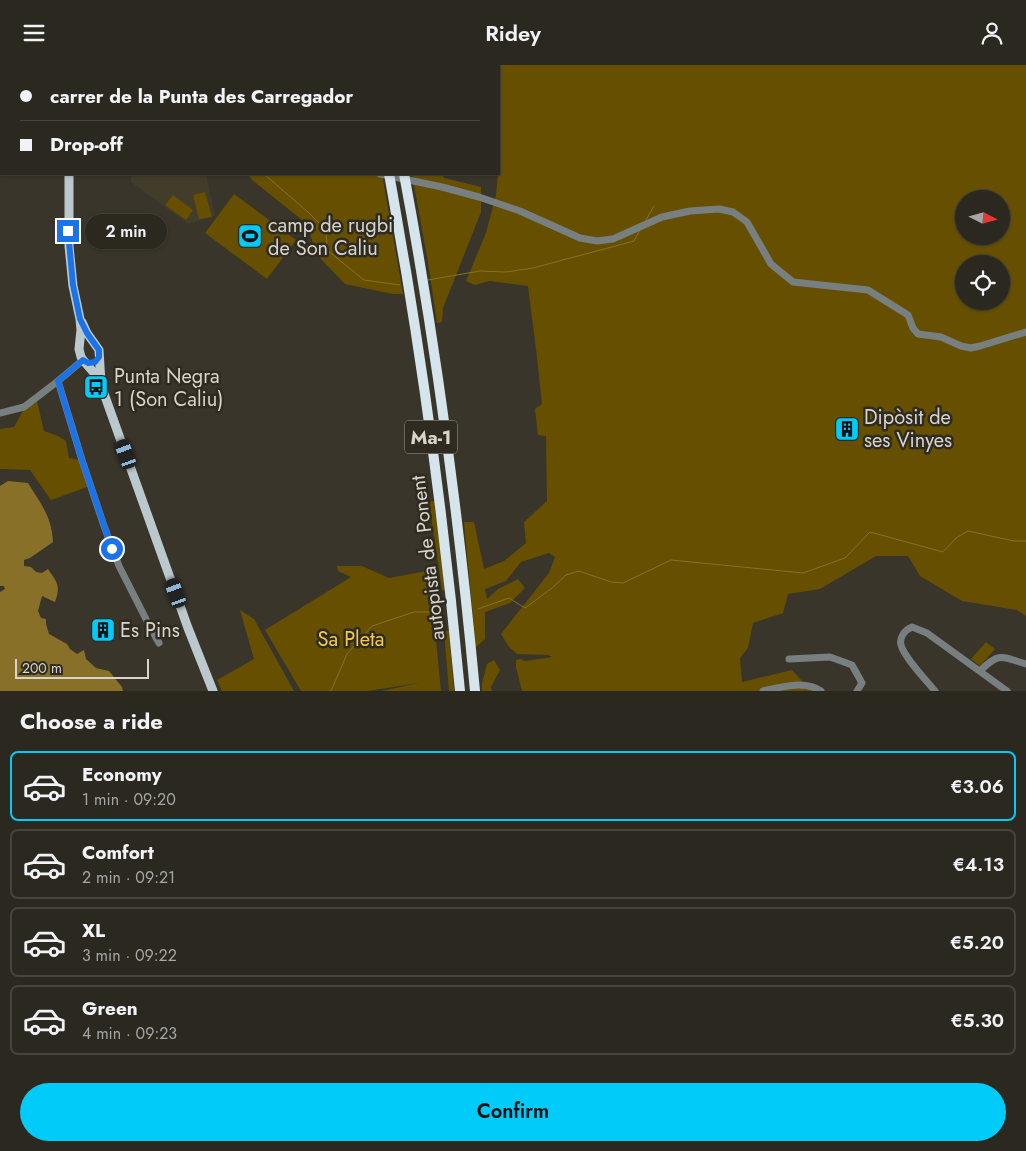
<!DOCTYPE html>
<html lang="en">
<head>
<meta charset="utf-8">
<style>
  body { margin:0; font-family:Jost,sans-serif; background:#333029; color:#f1f3f6; height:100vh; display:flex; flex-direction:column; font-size:19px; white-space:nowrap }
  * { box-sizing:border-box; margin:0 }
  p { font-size:16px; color:#a6a6a5 }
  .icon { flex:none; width:28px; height:28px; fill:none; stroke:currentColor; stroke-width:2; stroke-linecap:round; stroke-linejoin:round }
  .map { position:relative; height:626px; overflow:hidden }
  .drawer { display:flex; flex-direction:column; background:#2b2820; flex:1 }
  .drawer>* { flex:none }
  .banner { position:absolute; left:0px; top:0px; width:500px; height:110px; box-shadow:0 1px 4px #0004,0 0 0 1px #47443e; display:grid; align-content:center; height:110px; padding:0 20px; background:#2b2820 }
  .needle { width:32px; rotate:96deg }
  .tools { position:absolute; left:955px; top:125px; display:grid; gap:10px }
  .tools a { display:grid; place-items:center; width:55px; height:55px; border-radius:50%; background:#2b2820; box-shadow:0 1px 4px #0004,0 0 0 1px #47443e; font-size:25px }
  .scale { position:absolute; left:15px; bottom:12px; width:134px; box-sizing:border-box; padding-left:5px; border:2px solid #d6d4cd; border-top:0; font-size:14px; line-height:18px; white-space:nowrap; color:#d6d4cd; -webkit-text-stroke:4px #2f2b20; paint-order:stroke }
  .end { position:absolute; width:22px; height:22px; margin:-11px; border:6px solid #1a73e8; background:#fff; box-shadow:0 0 0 2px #fff }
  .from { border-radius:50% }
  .bubble { position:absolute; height:35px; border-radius:18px; background:#2b2820; box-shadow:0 1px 4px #0004,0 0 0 1px #47443e; font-size:16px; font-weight:600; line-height:35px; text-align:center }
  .car { position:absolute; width:15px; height:30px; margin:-15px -8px; border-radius:6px; box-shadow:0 0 4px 1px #0007; background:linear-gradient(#222 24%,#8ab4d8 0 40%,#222 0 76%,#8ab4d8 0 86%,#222 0) }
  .banner b { display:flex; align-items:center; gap:18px; height:48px; font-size:19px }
  .banner b+b { border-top:1px solid #47443e }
  .banner i { width:12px; height:12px; background:#f1f3f6 }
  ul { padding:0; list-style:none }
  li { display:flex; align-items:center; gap:15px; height:70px; margin:0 10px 8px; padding:0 10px; border:2px solid #47443e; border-radius:8px }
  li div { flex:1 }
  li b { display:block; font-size:19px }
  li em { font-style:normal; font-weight:600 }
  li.current { border-color:#00cbf9 }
  li>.icon { width:45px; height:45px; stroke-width:1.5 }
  h2 { padding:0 20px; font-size:22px; line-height:60px }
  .primary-button { display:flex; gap:10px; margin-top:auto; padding:10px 20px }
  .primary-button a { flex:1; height:58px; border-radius:30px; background:#00cbf9; color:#111; font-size:20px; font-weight:600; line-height:58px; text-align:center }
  header { display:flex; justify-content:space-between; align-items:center; height:65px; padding:0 20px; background:#2b2820; font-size:22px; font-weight:600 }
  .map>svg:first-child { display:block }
  .built { fill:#423c2b }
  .green { fill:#665000; fill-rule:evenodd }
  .water { fill:#887028 }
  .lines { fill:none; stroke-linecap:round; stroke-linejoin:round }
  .stream { stroke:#887028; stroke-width:1 }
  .minor { stroke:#787f81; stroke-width:7 }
  .major { stroke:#bbc8cd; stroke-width:9 }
  .highway { stroke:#d5e5eb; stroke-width:10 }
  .route { stroke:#1a73e8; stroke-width:6 }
  .labels { text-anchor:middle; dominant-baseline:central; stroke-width:5; stroke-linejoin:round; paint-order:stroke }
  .shield { fill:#2f2b20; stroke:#a4a199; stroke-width:1 }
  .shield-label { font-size:19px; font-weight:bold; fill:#d6d4cd }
  .poi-label { font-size:20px; fill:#d6d4cd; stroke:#2f2b20; text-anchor:start }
  .street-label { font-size:20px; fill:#d6d4cd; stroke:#2f2b20 }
  .park-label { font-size:20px; fill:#f4ca4b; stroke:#2f2b20 }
</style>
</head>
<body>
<header><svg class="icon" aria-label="menu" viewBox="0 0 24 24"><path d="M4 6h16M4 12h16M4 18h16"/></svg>Ridey<svg class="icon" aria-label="person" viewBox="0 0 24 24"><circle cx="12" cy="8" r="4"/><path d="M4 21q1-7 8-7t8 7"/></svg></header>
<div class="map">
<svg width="1026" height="626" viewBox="0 0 1026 626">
  <rect width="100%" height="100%" fill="#39352a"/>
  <path class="built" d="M131 109H206L215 151 188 159 131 117Z"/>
  <path class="green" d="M448 0H1026V551L1017 545 962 536 920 511 908 491H876L820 524 788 529 783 548 753 558 748 583 740 593 742 617 792 605 811 626H522L516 602V595L521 594 525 596 552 592 548 590 517 589 509 582 501 569 549 508 555 492 549 488 521 497 506 516 485 524 487 534 498 524 518 514 525 523 510 538 485 547V574L476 582 464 457H474L484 504 504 496 526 478 524 457 547 436 546 371 538 370 535 344 542 339 537 292 528 221 490 216 475 220 466 216 486 168 496 130 498 109H499V1H449ZM964 134H1001V171H964ZM964 199H1001V236H964Z
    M248 109H382L403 229H393L345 219 316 189 310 168 312 163 252 115Z
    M412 109H441L444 113 481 122V147L443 243 442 257 437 258 428 197Z
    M205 127 212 152 199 154 193 130Z
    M234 129 296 175 267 214 205 168Z
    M173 130 193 145 186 155 165 140Z
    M37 336 44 366 58 371 66 376 69 393 80 395 87 422 51 435 30 405 0 404V364L14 362 24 344Z
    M435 436 445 525H442L429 437Z
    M337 501H362L389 513 432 505 435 521 433 545 441 626H382L418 618 368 626H301L265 565 351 512 338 506Z
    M240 545 254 554 294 626H222L217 615 254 594Z
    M444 566H449L454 626H449Z
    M986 577 995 584 980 601 971 594Z
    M494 595 500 605 491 622 492 626H482V618L487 599Z"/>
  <path class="water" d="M8 416 28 418C41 439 52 452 53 477L30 493 24 495V501L31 502 36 507 42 508 48 504C57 518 61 519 55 537L42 531 38 546 41 553 46 554V559L49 569 67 579 70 584 77 589 84 585 86 594 96 603 109 606 122 622 123 626H0V527L5 524 4 521H0V421Z"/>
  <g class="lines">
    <path class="stream" d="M0 60H1
      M264 109 309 148 326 165 327 185 364 215 400 220
      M646 155 654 141
      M428 215 480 206 506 207 533 203 634 176 640 165
      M478 544 509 533 525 543 552 523 566 510 579 506 611 517 623 518 671 495 803 508 845 493 870 467 943 487 956 473 968 466 1014 476H1026
      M331 626 347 589 372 561 414 547H442"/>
    <path class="minor" d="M204 0V1
      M283 0V1
      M55 1V0
      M128 1 129 0
      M0 32H1
      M380 109 442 122 479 132 520 146 580 173 597 176 613 174 662 152 690 146 719 144 733 147 747 157 771 199 793 217 868 225 908 250 913 263 918 269 941 272 961 281 971 283 980 281 1026 267
      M58 316 82 395 104 461 119 501 149 560 159 578
      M0 348 24 342 58 316 83 295
      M789 594 830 592 852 600 862 618 857 626
      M980 606C1000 586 1002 592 1026 599
      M763 626C781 622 804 615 821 626
      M935 626C926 615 904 592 901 580 899 572 905 565 912 562L927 568 1007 626"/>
    <path class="major" d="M67 1V0
      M69 109V181L73 221 80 254 81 265 79 284 81 292 83 295 95 309 102 323 188 563 213 626
      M82 257 87 268 99 285 101 318"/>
    <path class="highway" d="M366 0V1
      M381 0V1
      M389 109C395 141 400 173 406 206 429 345 447 485 460 626
      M404 109C436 280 459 453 475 626"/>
  </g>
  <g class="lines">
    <path class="route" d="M68 166 73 220 80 254 87 268 99 285V292L95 297 88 298 83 295 58 316 82 395 112 484"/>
  </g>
  <defs>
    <symbol id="stadium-square" viewBox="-11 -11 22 22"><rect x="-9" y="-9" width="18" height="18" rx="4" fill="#00cbf9" stroke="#2f2b20"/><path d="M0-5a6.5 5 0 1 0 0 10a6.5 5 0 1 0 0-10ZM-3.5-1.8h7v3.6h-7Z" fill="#111"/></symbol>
    <symbol id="bus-square" viewBox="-11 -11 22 22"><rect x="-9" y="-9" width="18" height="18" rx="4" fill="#00cbf9" stroke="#2f2b20"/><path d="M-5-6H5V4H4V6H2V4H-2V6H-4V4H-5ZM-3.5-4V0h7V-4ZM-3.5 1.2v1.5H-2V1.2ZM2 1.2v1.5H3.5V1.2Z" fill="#111"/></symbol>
    <symbol id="building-square" viewBox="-11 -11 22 22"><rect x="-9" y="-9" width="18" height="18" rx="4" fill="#00cbf9" stroke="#2f2b20"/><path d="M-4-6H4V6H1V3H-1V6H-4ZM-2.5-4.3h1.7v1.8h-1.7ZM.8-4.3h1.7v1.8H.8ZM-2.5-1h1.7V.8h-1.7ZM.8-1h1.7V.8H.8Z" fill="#111"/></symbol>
  </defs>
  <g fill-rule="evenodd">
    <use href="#stadium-square" x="236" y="157" width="28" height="28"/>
    <use href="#bus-square" x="82" y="308" width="28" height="28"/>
    <use href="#building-square" x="833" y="350" width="28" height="28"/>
    <use href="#building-square" x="89" y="551" width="28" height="28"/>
  </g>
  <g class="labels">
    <rect class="shield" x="405" y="355.5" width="52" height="33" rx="4"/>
    <g class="shield-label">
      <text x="431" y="372">Ma-1</text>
    </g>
    <g class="poi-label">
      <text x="268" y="160">camp de rugbi<tspan x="268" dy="23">de Son Caliu</tspan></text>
      <text x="114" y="311">Punta Negra<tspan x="114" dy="23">1 (Son Caliu)</tspan></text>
      <text x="864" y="352">Dipòsit de<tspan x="864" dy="23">ses Vinyes</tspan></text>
      <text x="120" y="565">Es Pins</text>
    </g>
    <g class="street-label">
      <text transform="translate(428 493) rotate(-97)">autopista de Ponent</text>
    </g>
    <g class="park-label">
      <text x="351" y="574">Sa Pleta</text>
    </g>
  </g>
</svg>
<div class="tools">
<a><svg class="needle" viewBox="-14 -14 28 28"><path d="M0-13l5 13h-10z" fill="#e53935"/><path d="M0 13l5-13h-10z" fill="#a6a6a5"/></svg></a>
<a><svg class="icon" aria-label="locate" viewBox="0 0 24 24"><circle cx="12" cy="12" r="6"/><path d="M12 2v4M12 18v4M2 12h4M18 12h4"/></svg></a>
</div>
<div class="scale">200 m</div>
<i class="end from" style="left:112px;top:484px"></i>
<i class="end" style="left:68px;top:166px"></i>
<div class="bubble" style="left:85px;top:149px;width:82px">2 min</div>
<i class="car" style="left:126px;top:389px;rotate:340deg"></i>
<i class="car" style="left:176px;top:528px;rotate:340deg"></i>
<div class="banner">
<b><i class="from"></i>carrer de la Punta des Carregador</b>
<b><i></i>Drop-off</b>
</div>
</div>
<section class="drawer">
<h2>Choose a ride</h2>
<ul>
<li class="current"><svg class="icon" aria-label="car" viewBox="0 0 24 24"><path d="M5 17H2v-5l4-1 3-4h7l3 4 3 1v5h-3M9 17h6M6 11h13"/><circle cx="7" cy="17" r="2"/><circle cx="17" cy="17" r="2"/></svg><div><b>Economy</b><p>1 min · 09:20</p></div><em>€3.06</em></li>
<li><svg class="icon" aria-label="car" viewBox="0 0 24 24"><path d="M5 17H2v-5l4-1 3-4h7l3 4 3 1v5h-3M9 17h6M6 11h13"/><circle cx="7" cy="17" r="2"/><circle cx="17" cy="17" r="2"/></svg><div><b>Comfort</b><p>2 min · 09:21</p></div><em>€4.13</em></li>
<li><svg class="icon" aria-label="car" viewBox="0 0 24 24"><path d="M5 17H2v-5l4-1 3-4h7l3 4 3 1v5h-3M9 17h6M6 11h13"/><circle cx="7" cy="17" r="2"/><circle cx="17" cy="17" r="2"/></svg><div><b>XL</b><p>3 min · 09:22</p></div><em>€5.20</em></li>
<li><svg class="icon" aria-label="car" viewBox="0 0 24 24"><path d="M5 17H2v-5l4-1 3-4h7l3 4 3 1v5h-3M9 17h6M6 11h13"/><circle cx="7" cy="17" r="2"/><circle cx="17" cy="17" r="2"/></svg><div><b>Green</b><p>4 min · 09:23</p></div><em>€5.30</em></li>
</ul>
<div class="primary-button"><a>Confirm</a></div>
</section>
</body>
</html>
